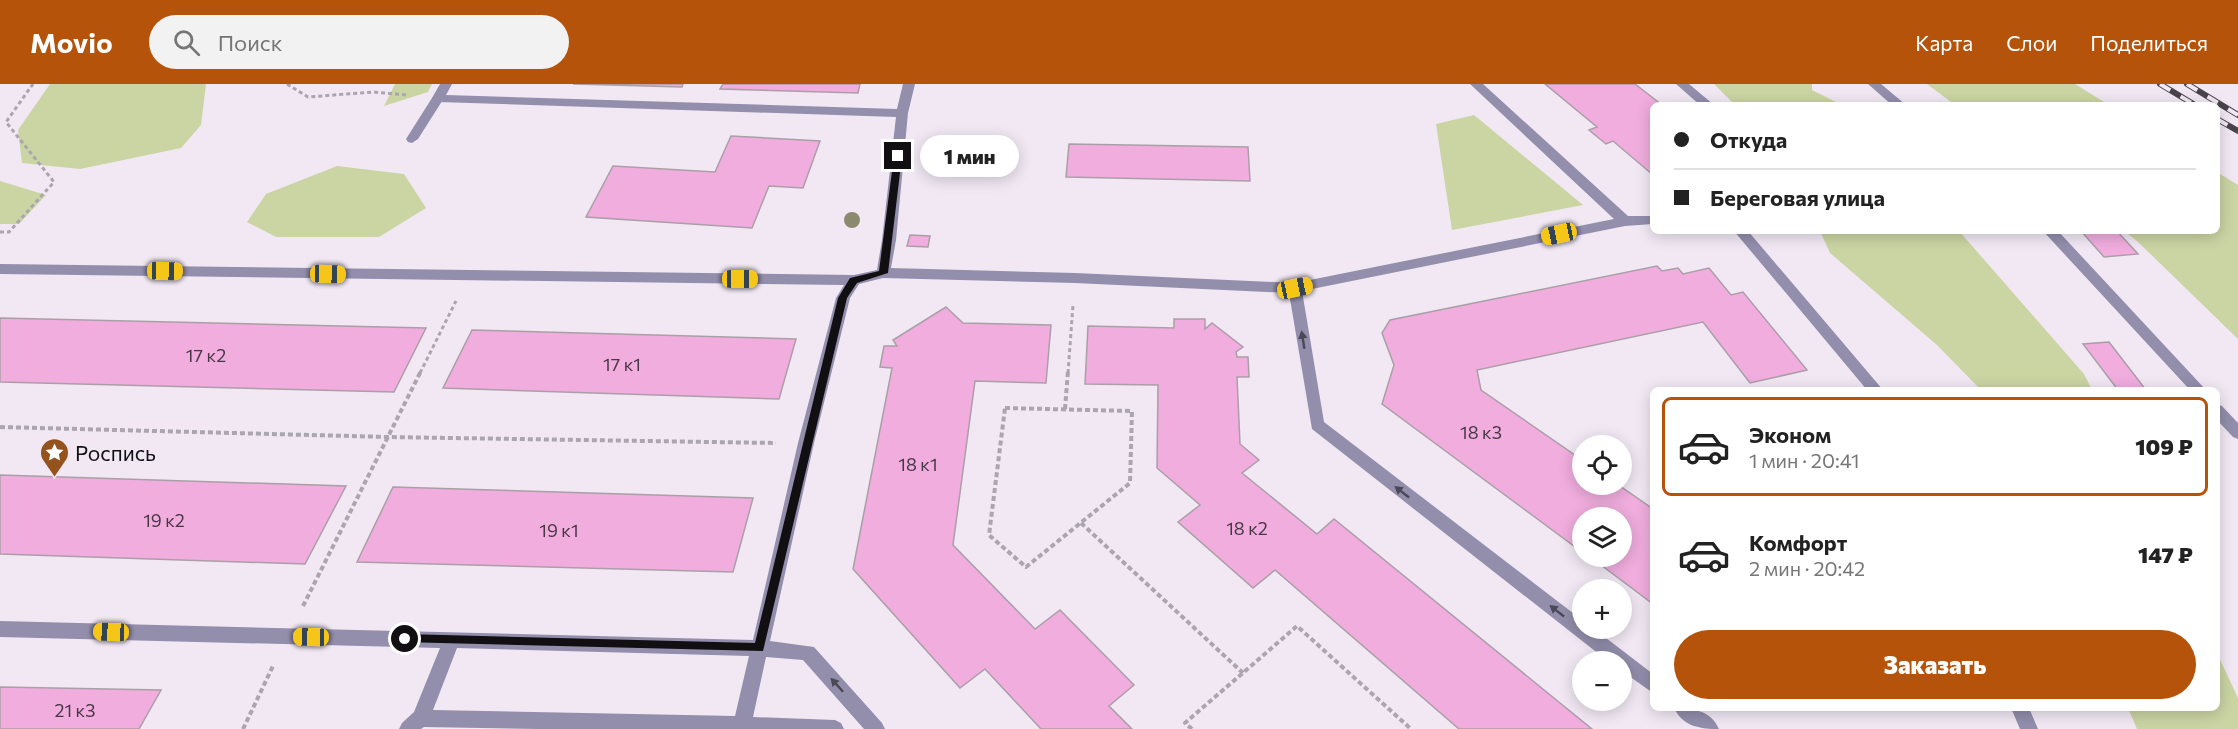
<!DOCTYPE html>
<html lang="ru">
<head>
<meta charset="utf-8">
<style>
  body { margin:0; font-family:Commissioner,sans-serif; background:#f2f2f2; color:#222; height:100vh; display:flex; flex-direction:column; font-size:22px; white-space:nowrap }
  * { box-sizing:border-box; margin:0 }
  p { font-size:20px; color:#767676 }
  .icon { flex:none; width:33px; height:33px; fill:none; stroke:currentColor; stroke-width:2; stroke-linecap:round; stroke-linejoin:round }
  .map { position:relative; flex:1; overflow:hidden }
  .side { position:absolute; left:1650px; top:303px; width:570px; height:324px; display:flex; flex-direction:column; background:#fff; border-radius:9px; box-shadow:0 3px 15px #0003 }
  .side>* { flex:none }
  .top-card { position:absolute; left:1650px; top:18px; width:570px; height:132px; border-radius:9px; box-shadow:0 3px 15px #0003; display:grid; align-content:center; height:132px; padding:0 24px; background:#fff }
  .tools { position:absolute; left:1572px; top:351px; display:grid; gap:12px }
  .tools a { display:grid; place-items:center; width:60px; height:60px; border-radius:50%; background:#fff; box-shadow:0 3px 15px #0003; font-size:30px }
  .end { position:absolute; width:27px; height:27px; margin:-14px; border:8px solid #110f12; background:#fff; box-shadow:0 0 0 3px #fff }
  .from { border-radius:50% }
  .bubble { position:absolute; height:42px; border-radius:21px; background:#fff; box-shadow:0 3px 15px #0003; font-size:20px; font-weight:800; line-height:42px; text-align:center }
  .car { position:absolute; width:18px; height:36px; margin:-18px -9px; border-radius:8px; box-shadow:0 0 4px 2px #0007; background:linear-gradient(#f5c518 24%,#345 0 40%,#f5c518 0 76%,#345 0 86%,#f5c518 0) }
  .top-card b { display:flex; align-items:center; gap:21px; height:57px; font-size:22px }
  .top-card b+b { border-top:2px solid #e0e0e0 }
  .top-card i { width:15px; height:15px; background:#222 }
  ul { padding:10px 0 0; list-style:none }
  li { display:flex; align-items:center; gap:18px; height:99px; margin:0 12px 9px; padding:0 12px; border:3px solid transparent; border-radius:9px }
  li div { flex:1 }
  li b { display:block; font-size:22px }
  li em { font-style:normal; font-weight:800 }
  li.active { border-color:#b45309 }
  li>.icon { width:54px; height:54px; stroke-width:1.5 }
  .primary-button { display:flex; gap:12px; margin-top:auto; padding:12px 24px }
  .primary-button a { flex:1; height:69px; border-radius:36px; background:#b45309; color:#fff; font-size:24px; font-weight:800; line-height:69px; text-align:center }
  header { display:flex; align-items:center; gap:36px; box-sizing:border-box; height:84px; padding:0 30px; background:#b45309; color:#fff }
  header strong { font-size:28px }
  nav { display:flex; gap:33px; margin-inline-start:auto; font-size:21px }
  .search { width:420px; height:54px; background:#f2f2f2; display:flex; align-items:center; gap:15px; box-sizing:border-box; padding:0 21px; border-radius:33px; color:#767676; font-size:22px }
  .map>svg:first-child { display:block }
  .green { fill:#cbd4a3 }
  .building { fill:#f0adde; stroke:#ab9fa7; stroke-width:1.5 }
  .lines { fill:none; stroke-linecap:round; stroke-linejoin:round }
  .path-far1 { stroke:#aba5ae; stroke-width:3; stroke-dasharray:4 3; stroke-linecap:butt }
  .path { stroke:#aba5ae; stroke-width:4; stroke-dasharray:5 3; stroke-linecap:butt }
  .service { fill:#928eac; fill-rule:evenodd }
  .minor { fill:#928eac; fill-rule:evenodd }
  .rail-casing { stroke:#48444a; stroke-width:6 }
  .rail { stroke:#f1e8f4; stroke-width:4; stroke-dasharray:12; stroke-linecap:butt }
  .tree { fill:#8b8a6e }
  .oneway { fill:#4b4857 }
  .route { fill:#110f12 }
  .labels { text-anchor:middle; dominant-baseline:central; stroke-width:6; stroke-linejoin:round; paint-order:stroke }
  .number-label { font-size:18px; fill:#493645 }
  .poi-label { font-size:21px; fill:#110f12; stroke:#f1e8f4; text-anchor:start }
</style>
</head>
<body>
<header>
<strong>Movio</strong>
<div class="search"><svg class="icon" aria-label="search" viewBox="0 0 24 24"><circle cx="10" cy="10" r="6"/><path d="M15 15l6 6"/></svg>Поиск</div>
<nav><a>Карта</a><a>Слои</a><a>Поделиться</a></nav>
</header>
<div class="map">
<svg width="2238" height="645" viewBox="0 0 2238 645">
  <rect width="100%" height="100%" fill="#f1e8f4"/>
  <path class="green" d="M50 0H206L201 41 181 64 80 85 22 79 18 46Z
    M395 0H432L428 8 384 22Z
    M1714 0H1812V6L1842 21H1735Z
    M1927 0H2075L2109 21H1955Z
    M1474 31 1583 121 1452 146 1436 40Z
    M337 82 404 90 426 124 379 153H276L247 138 266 110Z
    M2217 88 2238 101V255L2137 157 2124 147H2217Z
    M0 97 46 111 19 140H0Z
    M1820 147H1959L2084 290 2092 306H1981L1937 261 1830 169Z
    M2217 569 2238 614V645H2137L2128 624H2217Z"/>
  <path class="building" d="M573 0H683L682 3Z
    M723 0H860L858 9 720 5Z
    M1545 0H1635L1662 21H1653V91L1613 57 1606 60 1589 46 1597 43Z
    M731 52 820 57 803 104 769 102 752 144 586 133 613 82 715 88Z
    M1069 60 1248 63 1250 97 1066 93Z
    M2081 147H2117L2138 170 2104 173Z
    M910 151 930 152 928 163 907 162Z
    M1657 182 1662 187 1678 184 1683 190 1709 184 1731 211 1743 208 1807 286 1750 299 1703 238 1477 286 1481 306 1582 376V400H1617L1653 425V520L1589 472H1622V434H1582V468L1382 320 1394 281 1382 249 1390 236Z
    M946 223 963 239 1051 241 1046 299 975 297 953 461 1035 545 1060 526 1134 601 1109 622 1132 645H1041L985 585 960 604 853 485 892 284 880 283 884 262H897L893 256Z
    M0 234 426 244 394 308 0 298Z
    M1174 235H1205V245L1212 239 1243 263 1236 268 1237 273H1248L1249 293H1237L1240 360 1259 376 1242 389 1317 450 1334 435 1592 645H1459L1275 486 1253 504 1178 438 1200 421 1157 384 1158 301 1085 300 1088 242 1174 244Z
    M472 246 796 255 779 315 443 304Z
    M2109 258 2146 306H2118L2083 260Z
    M0 391 346 402 305 480 0 470Z
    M393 403 753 414 733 488 357 478Z
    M0 603 161 606 139 645H0Z"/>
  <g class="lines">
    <path class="path-far1" d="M287 0 308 13 373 8 407 11
      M0 148H9L54 98 6 38 33 0
      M420 289 456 217
      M1068 289 1073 221"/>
    <path class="path" d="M1005 324 1132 327 1130 399 1026 483 989 451Z
      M1065 325 1068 287
      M0 343 388 353 776 359
      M1081 439 1243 589
      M303 522 421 287
      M243 645 273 582
      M1192 645 1185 639 1297 542 1411 645"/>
    <path class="service" d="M1470 0H1483L1628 132H1653V140L1625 142 1302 207 1324 338 1582 536V544H1593L1653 590V609L1622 587V578H1609L1312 345 1289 209 1075 199 883 194 859 200 850 214 814 359 770 557 814 563 882 639 885 645H864L803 576 766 573 753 633 835 636 841 639 844 645H538L424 643 421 645H399L402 639 414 628 440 564 0 553V537L753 556 798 359 836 214 844 201 0 190V180L854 191 877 186 882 156 889 151 896 156 891 184 1075 189 1295 199 1614 135ZM457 564 749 572 735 632 433 626Z
      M1676 0H1689L1714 21H1700Z
      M1868 0H1881L1906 21H1892Z
      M438 10 444 14 418 55 412 59 408 58 406 55 432 14Z
      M1734 147H1748L1883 306H1867Z
      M2043 147H2058L2206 306H2190Z
      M2217 320 2222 322 2238 339V355L2233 353 2217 336Z
      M1674 624C1692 624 1711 626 1719 645 1701 645 1683 643 1674 624Z
      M2011 624H2029L2038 645H2020Z"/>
    <path class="minor" d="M440 0H452L446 11 897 25 903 0H915L908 29 896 156 889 161 882 156 896 33 438 18 432 14Z"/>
    <defs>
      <path id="rail" d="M2160 0 2195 21
        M2187 0 2238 31
        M2217 35 2238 47"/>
    </defs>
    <use href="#rail" class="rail-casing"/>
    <use href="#rail" class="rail"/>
  </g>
  <g class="tree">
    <circle cx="931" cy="71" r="8"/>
    <circle cx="852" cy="136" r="8"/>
  </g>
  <defs><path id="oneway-solid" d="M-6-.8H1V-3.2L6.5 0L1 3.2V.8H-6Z" transform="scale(1.5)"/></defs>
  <g class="oneway">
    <use href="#oneway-solid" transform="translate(1303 256) rotate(-99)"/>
    <use href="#oneway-solid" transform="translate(1402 408) rotate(-142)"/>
    <use href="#oneway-solid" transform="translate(1557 527) rotate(-142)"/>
    <use href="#oneway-solid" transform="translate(837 601) rotate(-132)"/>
  </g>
  <path class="route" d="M898 69 902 72 888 189 857 199 847 214 763 567 401 558 399 555 405 550 755 559 838 214 850 194 879 187 894 72Z"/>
  <defs>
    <symbol id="sight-pin" viewBox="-11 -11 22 30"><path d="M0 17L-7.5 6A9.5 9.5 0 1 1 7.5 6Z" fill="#94531d" stroke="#f1e8f4"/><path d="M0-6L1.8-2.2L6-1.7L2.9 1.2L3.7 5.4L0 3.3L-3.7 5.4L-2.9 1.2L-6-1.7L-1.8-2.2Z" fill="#fff"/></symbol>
  </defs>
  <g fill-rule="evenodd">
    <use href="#sight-pin" x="38" y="352" width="33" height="45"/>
  </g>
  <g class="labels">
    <g class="number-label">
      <text x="206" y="271">17 к2</text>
      <text x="622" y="280">17 к1</text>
      <text x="1481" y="348">18 к3</text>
      <text x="918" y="380">18 к1</text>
      <text x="164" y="436">19 к2</text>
      <text x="1247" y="444">18 к2</text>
      <text x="559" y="446">19 к1</text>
      <text x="75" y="626">21 к3</text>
    </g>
    <g class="poi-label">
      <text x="75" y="368">Роспись</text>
    </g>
  </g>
</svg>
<div class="tools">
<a><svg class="icon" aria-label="locate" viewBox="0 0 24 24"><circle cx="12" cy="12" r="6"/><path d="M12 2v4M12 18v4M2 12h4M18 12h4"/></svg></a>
<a><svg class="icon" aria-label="layers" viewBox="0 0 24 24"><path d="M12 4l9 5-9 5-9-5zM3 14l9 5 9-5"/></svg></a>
<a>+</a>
<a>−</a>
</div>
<i class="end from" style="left:405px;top:555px"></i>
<i class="end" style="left:898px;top:72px"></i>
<div class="bubble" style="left:920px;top:51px;width:99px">1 мин</div>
<i class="car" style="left:1559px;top:150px;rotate:258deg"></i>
<i class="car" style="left:165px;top:187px;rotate:91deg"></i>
<i class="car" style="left:328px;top:190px;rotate:91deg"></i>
<i class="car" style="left:740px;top:195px;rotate:90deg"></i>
<i class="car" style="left:1295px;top:204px;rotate:78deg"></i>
<i class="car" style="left:111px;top:548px;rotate:272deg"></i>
<i class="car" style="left:311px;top:553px;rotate:271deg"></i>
<div class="top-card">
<b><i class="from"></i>Откуда</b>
<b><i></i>Береговая улица</b>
</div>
<section class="side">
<ul>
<li class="active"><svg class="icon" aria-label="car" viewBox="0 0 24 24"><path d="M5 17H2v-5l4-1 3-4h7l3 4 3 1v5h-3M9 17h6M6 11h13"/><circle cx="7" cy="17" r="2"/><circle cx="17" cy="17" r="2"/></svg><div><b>Эконом</b><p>1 мин · 20:41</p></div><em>109 ₽</em></li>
<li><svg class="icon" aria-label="car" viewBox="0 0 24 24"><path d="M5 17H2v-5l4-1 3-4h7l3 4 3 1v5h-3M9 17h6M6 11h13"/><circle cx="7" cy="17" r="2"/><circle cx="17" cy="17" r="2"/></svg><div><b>Комфорт</b><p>2 мин · 20:42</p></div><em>147 ₽</em></li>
</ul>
<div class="primary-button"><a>Заказать</a></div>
</section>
</div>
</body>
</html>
